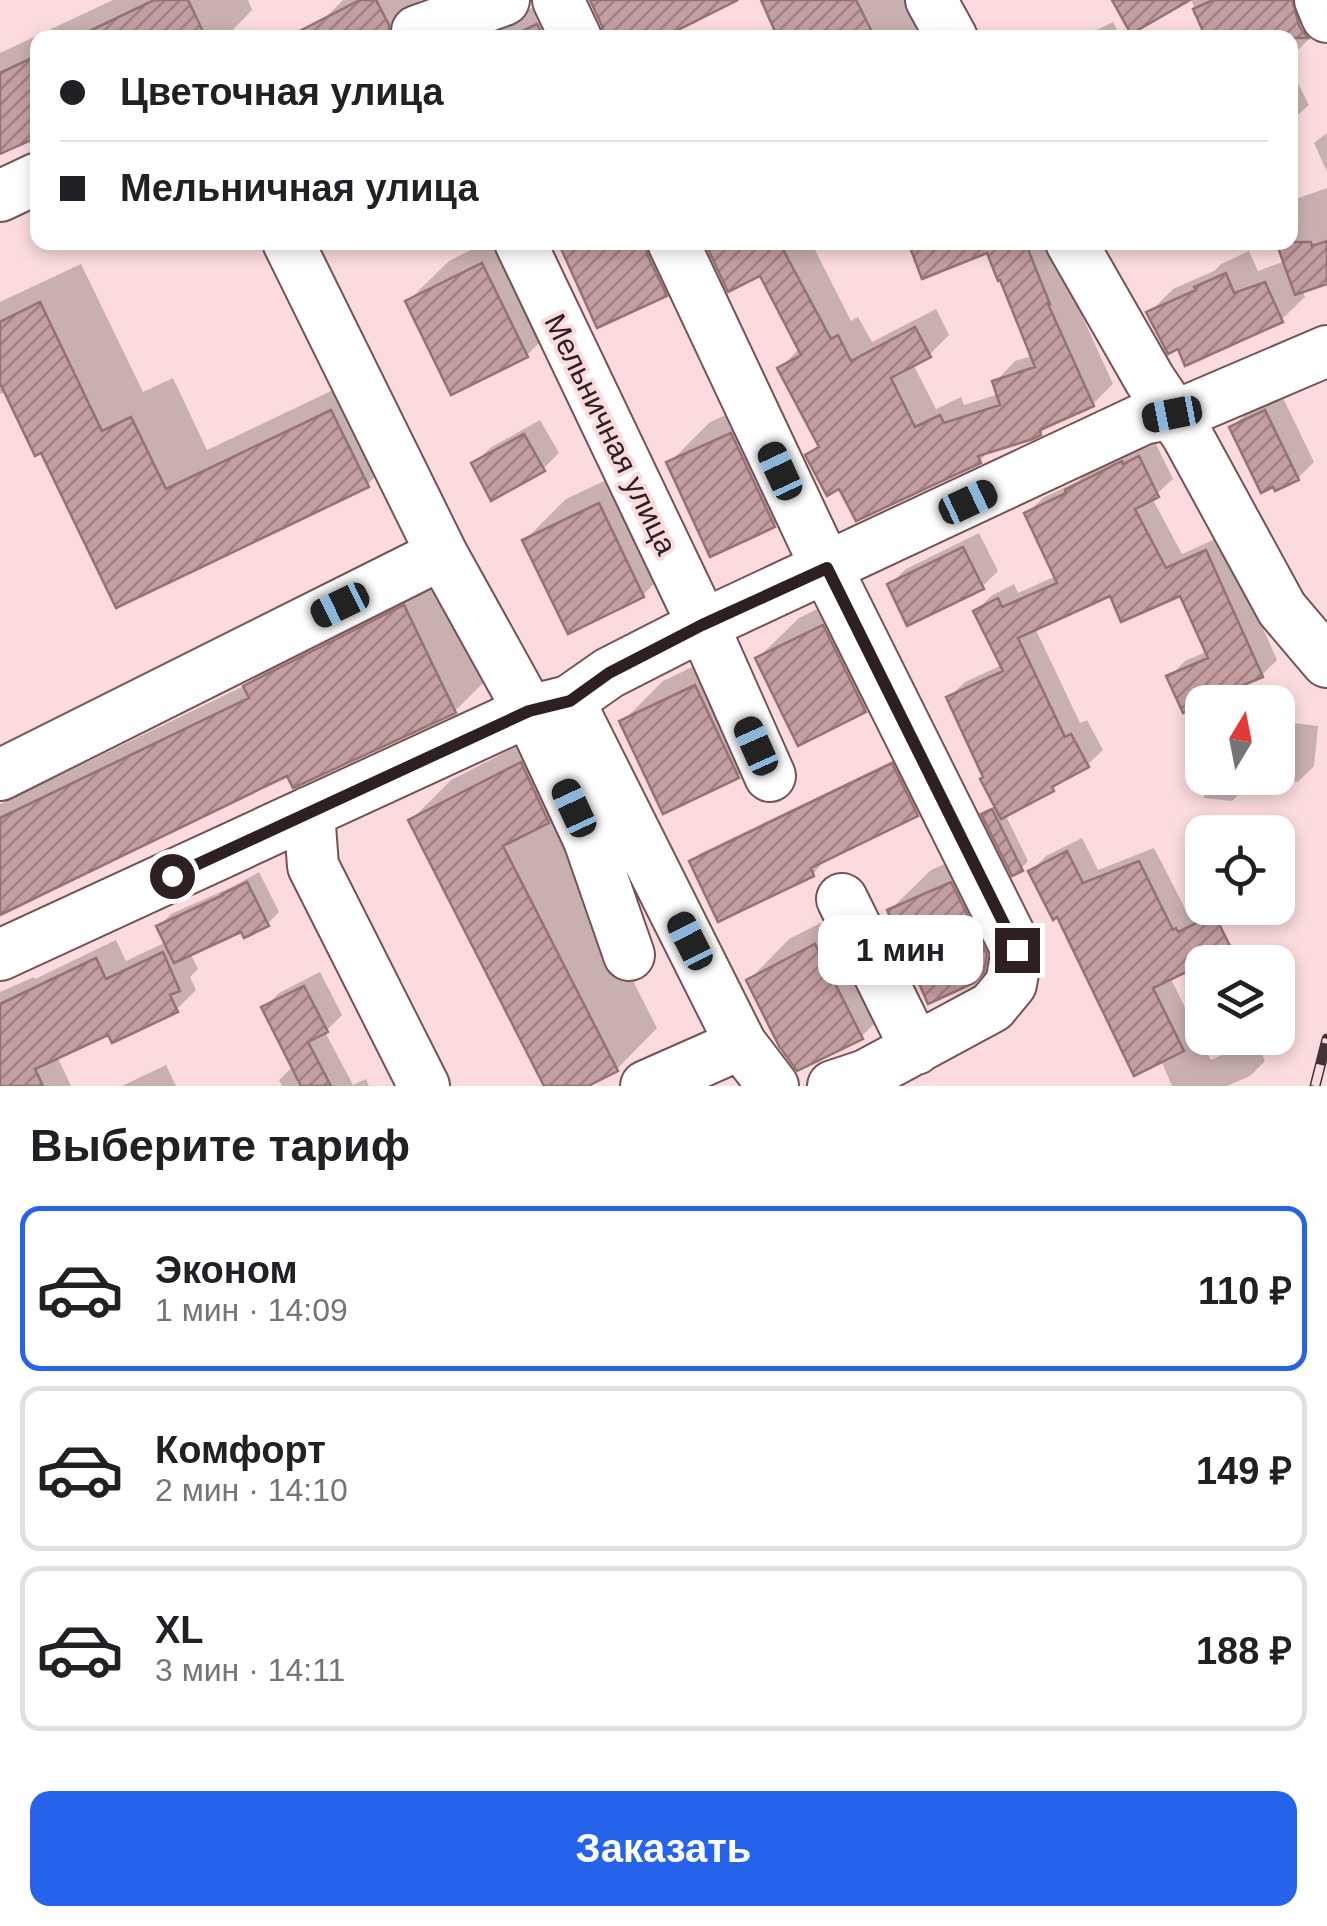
<!DOCTYPE html>
<html lang="ru">
<head>
<meta charset="utf-8">
<style>
  body { margin:0; font-family:Arial,sans-serif; background:#f2f2f2; color:#202124; height:100vh; display:flex; flex-direction:column; font-size:38px; white-space:nowrap }
  * { box-sizing:border-box; margin:0 }
  p { font-size:32px; color:#757577 }
  .icon { flex:none; width:55px; height:55px; fill:none; stroke:currentColor; stroke-width:2; stroke-linecap:round; stroke-linejoin:round }
  .map { position:relative; height:1086px; overflow:hidden }
  .sheet { display:flex; flex-direction:column; background:#fff; flex:1 }
  .sheet>* { flex:none }
  .hud { position:absolute; left:30px; top:30px; width:1268px; height:220px; border-radius:20px; box-shadow:0 5px 15px #0003; display:grid; align-content:center; height:220px; padding:0 30px; background:#fff }
  .needle { width:65px; rotate:10deg }
  .tools { position:absolute; left:1185px; top:685px; display:grid; gap:20px }
  .tools a { display:grid; place-items:center; width:110px; height:110px; border-radius:20px; background:#fff; box-shadow:0 5px 15px #0003; font-size:50px }
  .end { position:absolute; width:45px; height:45px; margin:-22px; border:12px solid #2e2021; background:#fff; box-shadow:0 0 0 5px #fff }
  .from { border-radius:50% }
  .bubble { position:absolute; height:70px; border-radius:20px; background:#fff; box-shadow:0 5px 15px #0003; font-size:32px; font-weight:800; line-height:70px; text-align:center }
  .car { position:absolute; width:30px; height:60px; margin:-30px -15px; border-radius:12px; box-shadow:0 0 8px 2px #0007; background:linear-gradient(#222 24%,#8ab4d8 0 40%,#222 0 76%,#8ab4d8 0 86%,#222 0) }
  .hud b { display:flex; align-items:center; gap:35px; height:95px; font-size:38px }
  .hud b+b { border-top:2px solid #e0e0e0 }
  .hud i { width:25px; height:25px; background:#202124 }
  ul { padding:0; list-style:none }
  li { display:flex; align-items:center; gap:30px; height:165px; margin:0 20px 15px; padding:0 10px; border:5px solid #e0e0e0; border-radius:20px }
  li div { flex:1 }
  li b { display:block; font-size:38px }
  li em { font-style:normal; font-weight:800 }
  li.active { border-color:#2563eb }
  li>.icon { width:90px; height:90px; stroke-width:1.5 }
  h2 { padding:0 30px; font-size:45px; line-height:120px }
  .primary-button { display:flex; gap:20px; margin-top:auto; padding:20px 30px }
  .primary-button a { flex:1; height:115px; border-radius:20px; background:#2563eb; color:#fff; font-size:40px; font-weight:800; line-height:115px; text-align:center }
  .map>svg:first-child { display:block }
  .shadow { fill:#0003 }
  .building { fill:url(#building-hatch); stroke:#967275; stroke-width:2.5 }
  .lines { fill:none; stroke-linecap:round; stroke-linejoin:round }
  .minor-casing { stroke:#745355; stroke-width:54 }
  .minor { stroke:#fff; stroke-width:50 }
  .rail-casing { stroke:#433334; stroke-width:11 }
  .rail { stroke:#fbdbdd; stroke-width:8; stroke-dasharray:22; stroke-linecap:butt }
  .route { stroke:#2e2021; stroke-width:12 }
  .labels { text-anchor:middle; dominant-baseline:central; stroke-width:8; stroke-linejoin:round; paint-order:stroke }
  .street-label { font-size:30px; fill:#2e2021; stroke:#fbdbdd }
</style>
</head>
<body>
<div class="map">
<svg width="1327" height="1086" viewBox="0 0 1327 1086">
  <defs>
    <pattern id="building-hatch" width="6" height="6" patternUnits="userSpaceOnUse" patternTransform="scale(2.5)"><rect width="6" height="6" fill="#c49fa1"/><path d="M-1 1l2-2M0 6l6-6M5 7l2-2" fill="none" stroke="#a08183"/></pattern>
  </defs>
  <rect width="100%" height="100%" fill="#fbdbdd"/>
  <path class="shadow" d="M113 0H248L252 10 225 38H38V134L0 151V53Z
    M343 0H421L388 33 321 22Z
    M549 0 576 38H479L487 29Z
    M764 0H911L930 38H781Z
    M1191 0H1293L1311 37 1298 50 1290 54V38L1207 33Z
    M1113 22 1121 38H1081Z
    M1290 68 1309 105 1290 122Z
    M1327 133V172L1314 143Z
    M1327 188V281L1302 290 1305 297 1281 320 1179 346 1149 313 1173 289 1214 271 1221 264 1249 251 1258 271 1285 261 1290 242V201Z
    M486 242H532L568 314 527 355 452 391 408 301 449 261Z
    M560 242H671L685 274 665 294Z
    M708 242H811L851 321 858 317 872 342 936 309 949 335 929 355 913 364 936 409 961 397 964 405 999 394 995 382 1015 361 1034 355 988 249 910 242H1053L1067 283 1113 384 1093 404 1050 423 1040 433 991 449 980 461 840 486 808 455 820 443 780 368 800 348 761 273 730 289Z
    M81 264 143 392 173 378 207 450 373 371 408 444 367 485 117 604 42 450 7 391 0 394V302Z
    M772 394 815 484 774 525 669 463 710 422Z
    M1282 396 1314 462 1298 478 1232 427 1248 412Z
    M540 420 559 453 543 469 474 464 490 448Z
    M1155 442 1173 479 1152 498 1182 554 1222 536 1277 660 1262 675 1169 677 1185 661 1208 651 1182 593H1111L1035 628 1080 723 1087 720 1103 750 1087 765 1063 778 1053 789 1005 814 1028 861 1021 869 984 815 996 805 949 697 965 682 1002 665 976 611 991 596 1014 584 1018 593 1056 576 1027 513 1043 498 1078 481 1084 475 1138 447 1139 450Z
    M640 464 683 554 643 595 525 540 566 499Z
    M979 533 998 571 982 587 890 584 906 569Z
    M436 575 487 679 455 711 288 773 0 912V804L248 684 278 654Z
    M864 586 906 669 865 710 758 658 799 618Z
    M736 646 779 735 738 776 622 722 663 681Z
    M1278 721 1318 726 1314 766 1298 782 1266 778 1254 789 1245 788 1232 801 1204 798 1207 778H1278Z
    M562 723 589 780 550 818 657 1028 617 1069 583 1086H547L411 820 451 780Z
    M899 758 924 807 917 814 818 862 820 866 813 874 692 862 699 854Z
    M1082 838 1098 870 1154 848 1189 916 1191 915 1193 919 1202 914 1214 948 1170 977 1211 1060 1256 1040 1265 1061 1250 1076 1227 1086H1172L1161 1060 1031 871 1046 856Z
    M992 843 1027 912 1024 928 973 981 890 910 931 870Z
    M259 872 279 912 267 924 242 929 190 953 198 969 190 977 196 990 176 1010 109 1032 57 1056 71 1086H0V992L34 977 35 979 116 940 126 961 166 942 159 926 171 914 234 886Z
    M856 905 902 996 861 1037 749 980 789 939Z
    M320 972 342 1015 325 1032 353 1085 366 1079 369 1086H282L279 1080 293 1066 264 1008 279 993Z
    M166 1065 176 1086H122Z"/>
  <path class="building" d="M154 0H188L206 38H75Z
    M360 0H376L389 25 390 38H286Z
    M590 0H738L662 38H604L602 26Z
    M761 0H856L875 38H778Z
    M1112 0H1190L1131 34Z
    M1213 0H1292L1300 28 1308 38H1206L1193 9Z
    M537 24 544 38H508Z
    M38 55V137L0 154V73Z
    M1327 241V284L1295 295 1276 242H1311L1312 246Z
    M558 242H645L647 254 667 296 597 328Z
    M717 242H779L831 339 838 335 851 361 915 327 931 357 891 378 915 427 940 415 944 423 1000 405 992 381 1035 367 1000 280 998 281 987 253 922 279 908 242H1025L1050 304H1048L1094 406 1040 430 1041 435 1033 439 978 456 981 463 856 521 839 489 827 496 805 455 819 447 777 368 801 355 760 276 728 292 707 247Z
    M482 263 528 357 451 395 405 301Z
    M1226 273 1234 293 1265 282 1283 322 1185 366 1178 349 1168 354 1146 312 1196 290 1194 287Z
    M40 302 102 431 131 417 166 489 331 410 369 487 116 608 41 453 35 456 0 383V322Z
    M1265 410 1299 480 1275 491 1273 487 1261 493 1229 427Z
    M731 433 775 527 710 557 666 462Z
    M524 434 545 471 491 501 471 463Z
    M1139 456 1159 497 1135 509 1166 568 1206 550 1263 677 1202 702 1183 713 1166 676 1208 658 1180 596 1121 622 1110 596 1018 638 1065 737 1071 734 1089 767 1052 787 1054 791 1001 819 980 779 983 777 946 697 1003 671 973 611 998 598 1002 607 1057 583 1024 513 1066 493 1065 490 1122 461 1123 464Z
    M599 503 644 597 568 634 522 540Z
    M963 547 984 589 907 626 887 584Z
    M404 605 456 713 293 788 287 776 0 915V818L249 698 243 686Z
    M823 625 866 712 798 746 755 658Z
    M695 685 739 778 663 814 619 721Z
    M521 762 549 823 503 846 618 1071 588 1086H544L408 820Z
    M892 763 918 816 811 868 814 876 718 922 689 861Z
    M992 809 1023 871 1012 876 981 814Z
    M1067 851 1083 883 1139 861 1173 930 1176 928 1178 932 1214 914 1232 950 1153 988 1184 1051 1134 1076 1057 917 1053 920 1028 871Z
    M247 882 269 926 244 938 241 932 174 963 156 926 223 895 222 894Z
    M951 882 987 954 984 972 974 983 928 1004 887 910Z
    M815 944 863 1039 797 1071 779 1046 746 980Z
    M163 952 180 991 170 995 178 1012 112 1043 108 1035 35 1069 43 1086H0V1004L96 958 106 979Z
    M304 986 328 1032 308 1042 331 1086H301L261 1007Z"/>
  <g class="lines">
    <defs>
      <path id="minor" d="M558 0 576 38
        M931 0 952 38
        M1320 0 1327 17
        M417 31 504 0
        M0 196 38 178
        M288 242 442 554
        M520 242 703 625 770 776
        M673 242 827 569 1017 950 1011 984 992 1007 866 1075 833 1086
        M1071 242 1150 380 1187 435 1282 609 1327 662
        M569 701 741 1044 773 1086
        M0 775 442 554 529 711 589 840 629 955
        M309 812 313 866 424 1086
        M842 899 916 1049
        M0 955 529 711 569 701 609 673 703 625 1143 419 1189 410 1327 351
        M646 1086 741 1044"/>
    </defs>
    <use href="#minor" class="minor-casing"/>
    <use href="#minor" class="minor"/>
    <defs>
      <path id="rail" d="M1315 1086 1327 1039"/>
    </defs>
    <use href="#rail" class="rail-casing"/>
    <use href="#rail" class="rail"/>
  </g>
  <g class="lines">
    <path class="route" d="M172 876 529 711 570 701 609 673 702 625 827 568 1017 950"/>
  </g>
  <g class="labels">
    <g class="street-label">
      <text transform="translate(611 434) rotate(64)">Мельничная улица</text>
    </g>
  </g>
</svg>
<div class="tools">
<a><svg class="needle" viewBox="-14 -14 28 28"><path d="M0-13l5 13h-10z" fill="#e53935"/><path d="M0 13l5-13h-10z" fill="#757577"/></svg></a>
<a><svg class="icon" aria-label="locate" viewBox="0 0 24 24"><circle cx="12" cy="12" r="6"/><path d="M12 2v4M12 18v4M2 12h4M18 12h4"/></svg></a>
<a><svg class="icon" aria-label="layers" viewBox="0 0 24 24"><path d="M12 4l9 5-9 5-9-5zM3 14l9 5 9-5"/></svg></a>
</div>
<i class="end from" style="left:172px;top:876px"></i>
<i class="end" style="left:1017px;top:950px"></i>
<div class="bubble" style="left:818px;top:915px;width:165px">1 мин</div>
<i class="car" style="left:1172px;top:414px;rotate:259deg"></i>
<i class="car" style="left:780px;top:471px;rotate:335deg"></i>
<i class="car" style="left:968px;top:502px;rotate:65deg"></i>
<i class="car" style="left:340px;top:605px;rotate:244deg"></i>
<i class="car" style="left:756px;top:746px;rotate:336deg"></i>
<i class="car" style="left:574px;top:808px;rotate:335deg"></i>
<i class="car" style="left:690px;top:941px;rotate:333deg"></i>
<div class="hud">
<b><i class="from"></i>Цветочная улица</b>
<b><i></i>Мельничная улица</b>
</div>
</div>
<section class="sheet">
<h2>Выберите тариф</h2>
<ul>
<li class="active"><svg class="icon" aria-label="car" viewBox="0 0 24 24"><path d="M5 17H2v-5l4-1 3-4h7l3 4 3 1v5h-3M9 17h6M6 11h13"/><circle cx="7" cy="17" r="2"/><circle cx="17" cy="17" r="2"/></svg><div><b>Эконом</b><p>1 мин · 14:09</p></div><em>110 ₽</em></li>
<li><svg class="icon" aria-label="car" viewBox="0 0 24 24"><path d="M5 17H2v-5l4-1 3-4h7l3 4 3 1v5h-3M9 17h6M6 11h13"/><circle cx="7" cy="17" r="2"/><circle cx="17" cy="17" r="2"/></svg><div><b>Комфорт</b><p>2 мин · 14:10</p></div><em>149 ₽</em></li>
<li><svg class="icon" aria-label="car" viewBox="0 0 24 24"><path d="M5 17H2v-5l4-1 3-4h7l3 4 3 1v5h-3M9 17h6M6 11h13"/><circle cx="7" cy="17" r="2"/><circle cx="17" cy="17" r="2"/></svg><div><b>XL</b><p>3 мин · 14:11</p></div><em>188 ₽</em></li>
</ul>
<div class="primary-button"><a>Заказать</a></div>
</section>
</body>
</html>
